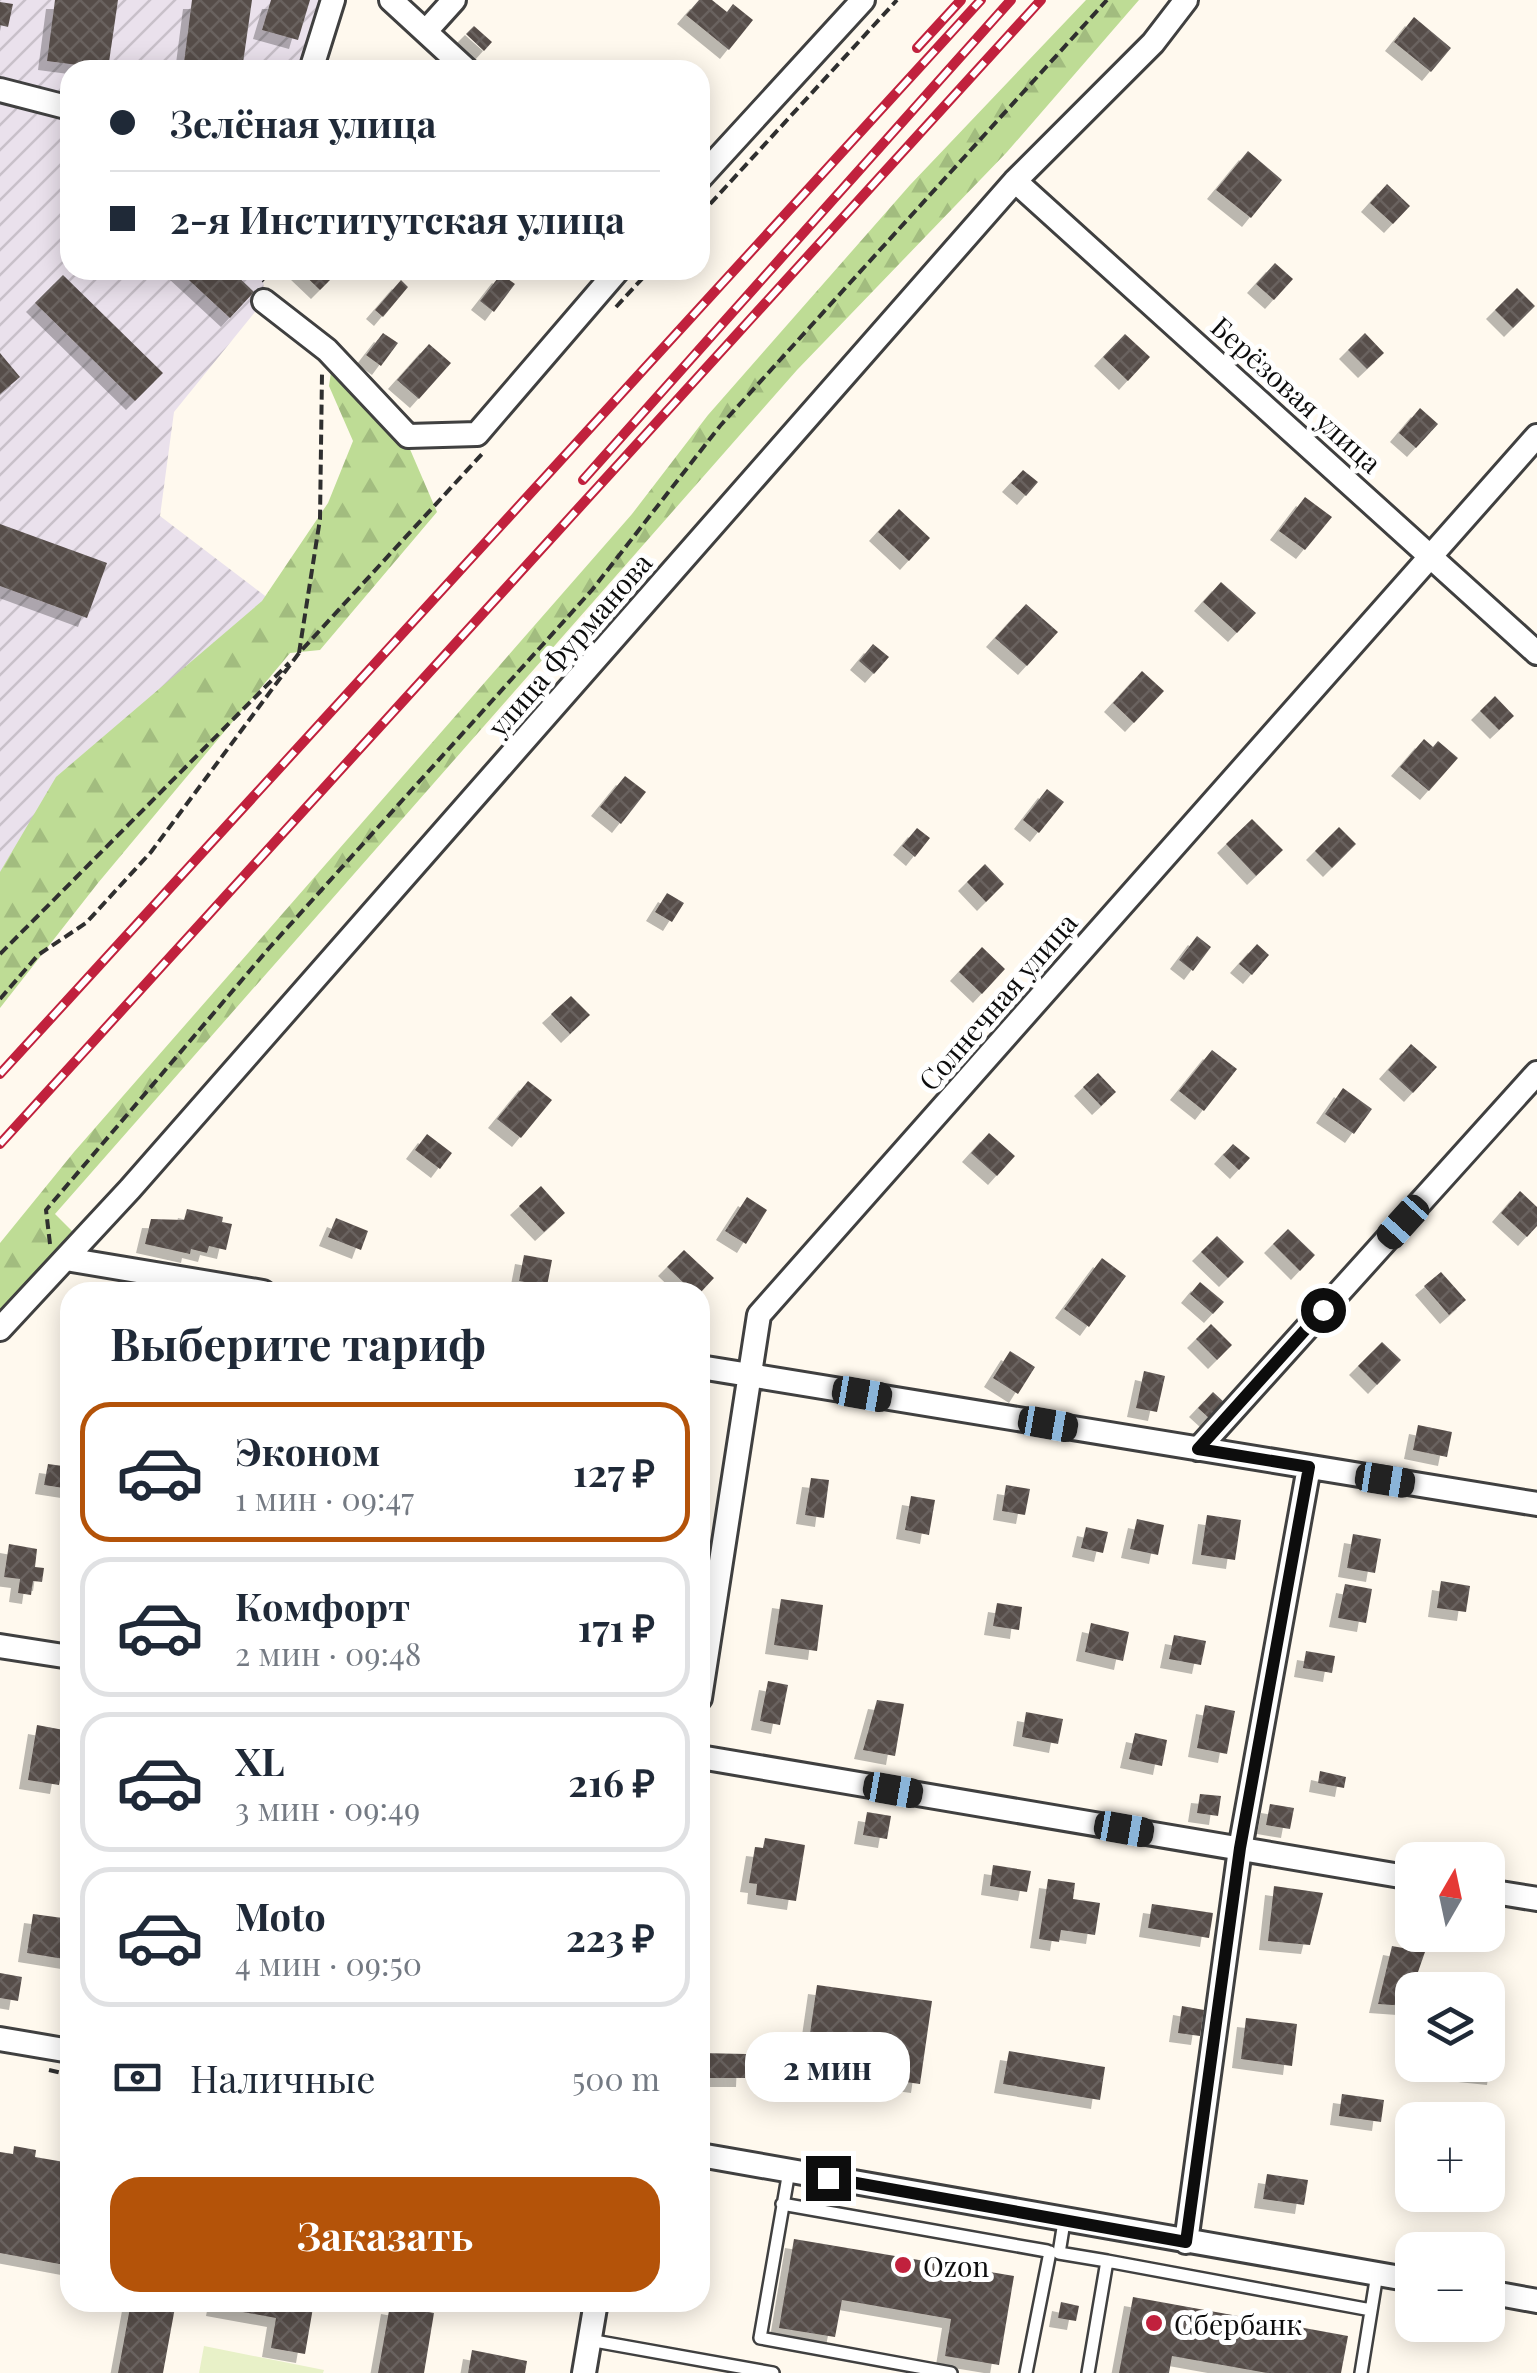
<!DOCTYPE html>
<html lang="ru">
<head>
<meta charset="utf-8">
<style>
  body { margin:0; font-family:"Playfair Display",serif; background:#f6f6f7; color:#1f2937; height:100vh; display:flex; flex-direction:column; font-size:38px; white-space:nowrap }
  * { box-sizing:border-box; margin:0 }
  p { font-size:32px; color:#747a83 }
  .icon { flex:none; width:55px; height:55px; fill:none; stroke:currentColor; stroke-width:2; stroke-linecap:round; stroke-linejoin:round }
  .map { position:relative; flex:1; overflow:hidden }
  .drawer { position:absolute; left:60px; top:1282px; width:650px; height:1030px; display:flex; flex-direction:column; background:#fff; border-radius:30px; box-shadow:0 5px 25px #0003 }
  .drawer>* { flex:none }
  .hud { position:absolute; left:60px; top:60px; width:650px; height:220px; border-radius:30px; box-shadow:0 5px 25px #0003; display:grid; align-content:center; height:220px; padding:0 50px; background:#fff }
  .needle { width:65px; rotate:9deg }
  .controls { position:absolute; left:1395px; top:1842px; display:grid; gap:20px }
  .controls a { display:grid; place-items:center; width:110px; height:110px; border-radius:20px; background:#fff; box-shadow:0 5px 25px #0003; font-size:50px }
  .end { position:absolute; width:45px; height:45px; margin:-22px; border:12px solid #0d0d0d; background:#fff; box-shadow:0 0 0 5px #fff }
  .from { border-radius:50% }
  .bubble { position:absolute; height:70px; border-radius:30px; background:#fff; box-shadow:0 5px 25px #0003; font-size:32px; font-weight:700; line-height:70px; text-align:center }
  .car { position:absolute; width:30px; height:60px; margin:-30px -15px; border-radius:12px; box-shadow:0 0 8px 2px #0007; background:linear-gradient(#222 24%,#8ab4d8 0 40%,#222 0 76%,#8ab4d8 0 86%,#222 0) }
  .hud b { display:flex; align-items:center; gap:35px; height:95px; font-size:38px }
  .hud b+b { border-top:2px solid #e0e1e3 }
  .hud i { width:25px; height:25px; background:#1f2937 }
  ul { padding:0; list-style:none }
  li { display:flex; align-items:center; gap:30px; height:140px; margin:0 20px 15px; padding:0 30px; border:5px solid #e0e1e3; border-radius:30px }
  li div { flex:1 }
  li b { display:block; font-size:38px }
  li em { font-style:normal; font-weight:700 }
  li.current { border-color:#b45309 }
  li>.icon { width:90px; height:90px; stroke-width:1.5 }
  h2 { padding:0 50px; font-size:45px; line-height:120px }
  .pay { display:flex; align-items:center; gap:25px; height:110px; padding:0 50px; font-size:38px }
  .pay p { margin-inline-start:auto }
  .primary-button { display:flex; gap:20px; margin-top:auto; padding:20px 50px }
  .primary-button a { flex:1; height:115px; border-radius:30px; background:#b45309; color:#fff; font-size:40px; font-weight:700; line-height:115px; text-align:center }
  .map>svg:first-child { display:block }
  .industrial { fill:url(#industrial-furrows) }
  .forest { fill:url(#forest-firs) }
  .pitch { fill:#e8f1c8 }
  .building { fill:url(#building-cross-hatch); filter:url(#shadow) }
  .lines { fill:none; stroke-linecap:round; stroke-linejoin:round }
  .lane-casing { stroke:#404040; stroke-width:16 }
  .street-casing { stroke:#404040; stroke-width:28 }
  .path { stroke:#2f2f2f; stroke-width:4; stroke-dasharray:10 5; stroke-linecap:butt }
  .lane { stroke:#fff; stroke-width:11 }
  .street { stroke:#fff; stroke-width:22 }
  .rail-casing { stroke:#c1213d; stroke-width:10 }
  .rail { stroke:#fff; stroke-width:6; stroke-dasharray:19; stroke-linecap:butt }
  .route { stroke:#0d0d0d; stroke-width:12 }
  .poi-dot { fill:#c1213d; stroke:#fff; stroke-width:4 }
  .labels { text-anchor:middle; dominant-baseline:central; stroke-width:10; stroke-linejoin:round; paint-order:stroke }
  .street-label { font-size:28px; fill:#0d0d0d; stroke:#fff }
  .poi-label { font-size:28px; fill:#0d0d0d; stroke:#fff; text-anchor:start }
</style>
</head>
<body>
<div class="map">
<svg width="1537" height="2373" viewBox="0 0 1537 2373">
  <defs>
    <pattern id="industrial-furrows" width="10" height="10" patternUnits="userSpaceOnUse" patternTransform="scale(2.5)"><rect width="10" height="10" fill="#eae1ec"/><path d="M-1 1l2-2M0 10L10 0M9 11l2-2" fill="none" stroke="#c8c0c9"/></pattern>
    <pattern id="forest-firs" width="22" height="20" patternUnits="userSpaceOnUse" patternTransform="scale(2.5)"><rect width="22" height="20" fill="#bedc95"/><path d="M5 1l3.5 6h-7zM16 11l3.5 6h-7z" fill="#a2bc7f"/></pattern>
    <pattern id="building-cross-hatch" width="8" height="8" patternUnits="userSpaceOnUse" patternTransform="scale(2.5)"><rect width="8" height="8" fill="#564d49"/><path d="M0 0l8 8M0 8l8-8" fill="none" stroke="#69625f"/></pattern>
    <filter id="shadow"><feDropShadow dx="-9" dy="9" stdDeviation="0" flood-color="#0004"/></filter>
  </defs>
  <rect width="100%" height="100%" fill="#fff9ee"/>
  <path class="industrial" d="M0 0H320L299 70H70V270H263L264 301 174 412 160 516 277 605 0 906Z"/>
  <path class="forest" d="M1086 0H1139L1007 152 797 370 55 1214 73 1232 0 1311V1243L74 1152 632 514 708 415 910 185Z
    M341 370 406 440 437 512 320 650 290 653 98 883 0 1008V872L56 777 262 601 328 503 353 441 329 386 331 372Z"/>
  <path class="pitch" d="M204 2346 324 2370 323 2373H199Z"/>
  <path class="building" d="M55 0H118L108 69 47 61Z
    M192 0H252L242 70H183Z
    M271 0H310L298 40 262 30Z
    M699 0H712L727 12 733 4 753 20 729 50 686 15Z
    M0 2 13 4 8 27 0 25Z
    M1414 17 1451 48 1431 72 1394 42Z
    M474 26 492 42 484 51 466 34Z
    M1248 151 1282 180 1251 218 1216 190Z
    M1387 184 1410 206 1393 224 1370 203Z
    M1275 263 1293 279 1274 300 1256 284Z
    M178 270H231L254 292 230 318Z
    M299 270H333L337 273 320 290Z
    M501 274 515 284 494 312 480 301Z
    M63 275 163 373 135 401 35 303Z
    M401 280 408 287 383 317 375 310Z
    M1517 288 1535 306 1513 328 1495 310Z
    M383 333 398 343 381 366 366 355Z
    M1365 333 1384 353 1367 369 1348 350Z
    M1125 334 1150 357 1128 381 1103 357Z
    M429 344 451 363 419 399 397 380Z
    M0 353 20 377 0 394Z
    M1420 408 1438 424 1416 448 1399 433Z
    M1023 470 1038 482 1026 496 1011 483Z
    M1305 497 1332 517 1305 550 1279 531Z
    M899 509 930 538 909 561 878 532Z
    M0 524 107 563 87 618 0 586Z
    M1221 582 1256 613 1237 633 1203 602Z
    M1026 604 1058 632 1027 666 995 638Z
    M873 644 889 657 874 674 859 661Z
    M1142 671 1164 691 1134 723 1113 703Z
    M1495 696 1514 716 1499 730 1480 711Z
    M1424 739 1433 747 1438 741 1458 758 1429 791 1400 767Z
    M625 776 646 792 621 824 600 807Z
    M1047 789 1064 802 1039 833 1023 820Z
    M1252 819 1283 850 1256 876 1226 844Z
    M1339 827 1356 844 1332 868 1315 851Z
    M917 828 930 838 915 857 902 846Z
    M985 864 1004 884 986 902 967 882Z
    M667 893 684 903 672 922 655 912Z
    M1197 936 1211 947 1193 971 1179 960Z
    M1257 944 1269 955 1252 975 1239 964Z
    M982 947 1005 969 982 994 959 972Z
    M571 996 590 1015 570 1034 551 1014Z
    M1411 1044 1437 1067 1413 1093 1388 1070Z
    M1212 1050 1237 1069 1204 1111 1179 1091Z
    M1098 1073 1116 1092 1101 1106 1083 1087Z
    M528 1081 552 1100 521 1138 497 1119Z
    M1343 1088 1372 1109 1354 1134 1325 1114Z
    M989 1133 1015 1156 997 1176 971 1153Z
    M427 1134 452 1153 440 1169 415 1150Z
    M1233 1144 1250 1158 1239 1170 1223 1155Z
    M541 1186 565 1213 544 1232 519 1206Z
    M1520 1191 1537 1207V1226L1527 1237 1501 1213Z
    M747 1197 767 1210 746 1244 725 1231Z
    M187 1209 223 1217 222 1222 232 1224 226 1250 209 1246 207 1253 191 1249 190 1254 145 1244 151 1219 184 1220Z
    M336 1218 368 1231 361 1250 328 1237Z
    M1288 1229 1315 1255 1300 1271 1273 1244Z
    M1217 1236 1244 1262 1228 1278 1201 1252Z
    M684 1250 714 1278 701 1292H693L667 1267Z
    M524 1255 552 1260 547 1286 519 1281Z
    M1102 1258 1126 1276 1089 1327 1064 1309Z
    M1441 1272 1466 1300 1449 1315 1424 1286Z
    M1200 1282 1224 1302 1213 1314 1190 1294Z
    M1211 1324 1232 1345 1217 1360 1196 1339Z
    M1382 1342 1401 1360 1377 1385 1358 1366Z
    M1010 1351 1035 1367 1018 1394 993 1378Z
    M1144 1371 1165 1376 1157 1412 1136 1408Z
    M1213 1392 1225 1403 1210 1419 1198 1408Z
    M1418 1425 1452 1432 1447 1457 1413 1450Z
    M48 1464 70 1467V1489L44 1485Z
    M811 1478 829 1480 824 1518 805 1515Z
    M1006 1485 1030 1489 1025 1515 1002 1511Z
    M911 1496 935 1500 929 1535 905 1530Z
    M1207 1515 1241 1520 1235 1560 1201 1555Z
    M1137 1519 1164 1525 1158 1555 1130 1549Z
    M1086 1527 1108 1532 1103 1553 1081 1548Z
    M1353 1534 1381 1539 1375 1573 1347 1568Z
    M9 1544 37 1549 35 1567 44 1568 42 1582 33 1581 31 1595 18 1593 20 1579 4 1577Z
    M1441 1581 1470 1586 1466 1612 1437 1608Z
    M1345 1584 1372 1589 1366 1623 1338 1618Z
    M781 1599 823 1605 817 1651 774 1645Z
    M997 1603 1022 1607 1019 1630 993 1626Z
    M1091 1623 1129 1632 1123 1661 1085 1652Z
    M1174 1635 1206 1641 1201 1665 1169 1659Z
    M1306 1651 1335 1656 1332 1673 1303 1668Z
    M768 1681 788 1685 780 1725 760 1721Z
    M877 1700 904 1704 895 1756 863 1750Z
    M1205 1705 1235 1711 1227 1754 1197 1748Z
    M1026 1712 1063 1719 1058 1744 1022 1737Z
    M37 1725 69 1731 59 1785 28 1780Z
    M1135 1733 1167 1740 1162 1766 1129 1759Z
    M1320 1771 1346 1777 1344 1788 1318 1783Z
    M1200 1794 1221 1796 1218 1816 1197 1813Z
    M1270 1804 1294 1808 1290 1829 1266 1825Z
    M867 1812 891 1816 887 1839 863 1835Z
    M765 1838 805 1845 796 1901 756 1895 757 1884 749 1883 755 1847 763 1848Z
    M993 1865 1031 1871 1027 1892 990 1886Z
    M1048 1879 1075 1883 1073 1899 1100 1903 1095 1935 1061 1930 1059 1942 1039 1939Z
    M1274 1886 1323 1893 1310 1945 1268 1941Z
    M1152 1904 1213 1913 1209 1938 1148 1928Z
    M33 1914 70 1919V1960L27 1953Z
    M1392 1946 1425 1952 1406 2006 1378 2004Z
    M0 1973 22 1977 18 2001 0 1998Z
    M817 1985 932 2001 920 2084 805 2068Z
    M1182 2006 1204 2010 1200 2036 1178 2033Z
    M1246 2018 1297 2024 1292 2066 1241 2059Z
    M1488 2044 1500 2046 1496 2076 1467 2073 1468 2065H1488Z
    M1009 2051 1105 2067 1100 2100 1003 2084Z
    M700 2053 746 2054 745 2078H700Z
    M1342 2094 1384 2100 1381 2122 1339 2116Z
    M14 2146 36 2150 35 2157 70 2163V2266L0 2253V2152L13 2154Z
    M1267 2174 1308 2180 1304 2205 1263 2199Z
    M794 2239 1014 2276 999 2365 945 2356 951 2319 842 2300 835 2337 779 2328Z
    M1133 2297 1348 2336 1341 2373H1267L1172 2356 1169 2373H1119Z
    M131 2302H176L163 2373H118Z
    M216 2302H314L305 2354 271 2348 276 2318 215 2307Z
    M1061 2302 1079 2306 1076 2321 1058 2318Z
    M390 2305 434 2313 424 2373H378Z
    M472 2350 527 2361 525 2373H468Z"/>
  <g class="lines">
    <defs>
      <path id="lane" d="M789 2171 760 2338 951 2373
        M782 2204 1047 2251
        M1064 2222 1059 2253 1107 2261 1088 2373
        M1107 2261 1371 2310
        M589 2340 773 2373
        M1026 2373 1050 2252
        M1361 2373 1377 2274"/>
      <path id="street" d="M391 0 467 70
        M426 31 454 0
        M311 70 333 0
        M0 90 70 108
        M700 178 863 0
        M1015 181 1537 653
        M264 301 327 350 408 436 477 434 618 270
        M66 1259 263 1292
        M0 1329 130 1189 1015 181 1153 43 1186 0
        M700 1367 1537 1504
        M1198 1449 1537 1073
        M0 1646 70 1657
        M700 1698 759 1315 1537 436
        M700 1757 1412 1878
        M1488 1891 1537 1899
        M0 2039 70 2051
        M700 2155 1412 2280
        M1186 2242 1240 1849 1309 1467
        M1488 2292 1537 2301
        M584 2373 596 2302"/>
    </defs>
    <use href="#lane" class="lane-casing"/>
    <use href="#street" class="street-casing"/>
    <path class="path" d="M700 215 897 0
      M252 270 264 281
      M616 307 650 270
      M299 653 320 519 322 374
      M0 954 289 663
      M0 999 38 955 86 923 151 852 299 653 482 454
      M50 1244 46 1210 270 947 592 590 720 426 1107 0
      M49 2070 70 2075"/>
    <use href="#lane" class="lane"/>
    <use href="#street" class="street"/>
    <defs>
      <path id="rail" d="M917 48 961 0
        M583 480 1011 0
        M0 1074 981 0
        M0 1144 1041 0"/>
    </defs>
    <use href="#rail" class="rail-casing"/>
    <use href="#rail" class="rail"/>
  </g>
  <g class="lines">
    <path class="route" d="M828 2178 1186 2242 1240 1848 1309 1467 1198 1449 1323 1310"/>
  </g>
  <g class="poi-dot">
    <circle cx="903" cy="2265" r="10"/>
    <circle cx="1154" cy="2323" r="10"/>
  </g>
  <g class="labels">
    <g class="street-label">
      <text transform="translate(1297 394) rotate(42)">Берёзовая улица</text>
      <text transform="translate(569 644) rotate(-49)">улица Фурманова</text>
      <text transform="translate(997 1001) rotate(-49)">Солнечная улица</text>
    </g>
    <g class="poi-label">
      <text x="923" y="2265">Ozon</text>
      <text x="1174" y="2323">Сбербанк</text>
    </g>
  </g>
</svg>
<div class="controls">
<a><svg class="needle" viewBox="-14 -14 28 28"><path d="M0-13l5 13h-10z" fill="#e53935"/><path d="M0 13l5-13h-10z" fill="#747a83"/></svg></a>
<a><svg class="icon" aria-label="layers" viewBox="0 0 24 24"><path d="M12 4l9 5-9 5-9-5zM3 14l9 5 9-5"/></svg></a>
<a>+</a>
<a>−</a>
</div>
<i class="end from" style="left:1323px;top:1310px"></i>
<i class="end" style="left:828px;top:2178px"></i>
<div class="bubble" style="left:745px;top:2032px;width:165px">2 мин</div>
<i class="car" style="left:1403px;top:1222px;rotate:222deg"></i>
<i class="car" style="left:862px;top:1394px;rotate:100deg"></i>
<i class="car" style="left:1048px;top:1424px;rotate:100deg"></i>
<i class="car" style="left:1385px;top:1480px;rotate:99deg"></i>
<i class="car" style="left:893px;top:1790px;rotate:100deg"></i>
<i class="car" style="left:1124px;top:1829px;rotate:100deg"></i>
<div class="hud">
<b><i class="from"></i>Зелёная улица</b>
<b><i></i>2-я Институтская улица</b>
</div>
<section class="drawer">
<h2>Выберите тариф</h2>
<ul>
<li class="current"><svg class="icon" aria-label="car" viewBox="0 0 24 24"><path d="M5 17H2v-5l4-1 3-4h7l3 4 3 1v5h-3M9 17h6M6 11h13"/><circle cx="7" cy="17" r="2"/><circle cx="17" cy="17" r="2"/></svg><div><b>Эконом</b><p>1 мин · 09:47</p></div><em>127 ₽</em></li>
<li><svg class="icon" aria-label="car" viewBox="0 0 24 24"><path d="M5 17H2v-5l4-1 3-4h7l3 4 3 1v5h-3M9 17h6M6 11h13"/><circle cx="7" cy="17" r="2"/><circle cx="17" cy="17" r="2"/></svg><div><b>Комфорт</b><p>2 мин · 09:48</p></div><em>171 ₽</em></li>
<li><svg class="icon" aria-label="car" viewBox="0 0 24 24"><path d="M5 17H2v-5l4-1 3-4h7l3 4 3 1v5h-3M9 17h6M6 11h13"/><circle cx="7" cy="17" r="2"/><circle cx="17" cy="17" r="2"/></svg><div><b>XL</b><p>3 мин · 09:49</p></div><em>216 ₽</em></li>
<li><svg class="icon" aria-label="car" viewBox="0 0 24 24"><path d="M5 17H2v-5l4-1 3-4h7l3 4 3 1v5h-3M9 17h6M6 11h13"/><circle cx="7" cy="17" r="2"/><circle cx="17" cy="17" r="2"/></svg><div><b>Moto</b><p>4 мин · 09:50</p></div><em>223 ₽</em></li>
</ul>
<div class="pay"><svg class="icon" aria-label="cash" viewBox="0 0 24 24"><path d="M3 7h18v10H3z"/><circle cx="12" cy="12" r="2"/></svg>Наличные<p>500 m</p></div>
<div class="primary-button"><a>Заказать</a></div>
</section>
</div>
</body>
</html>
